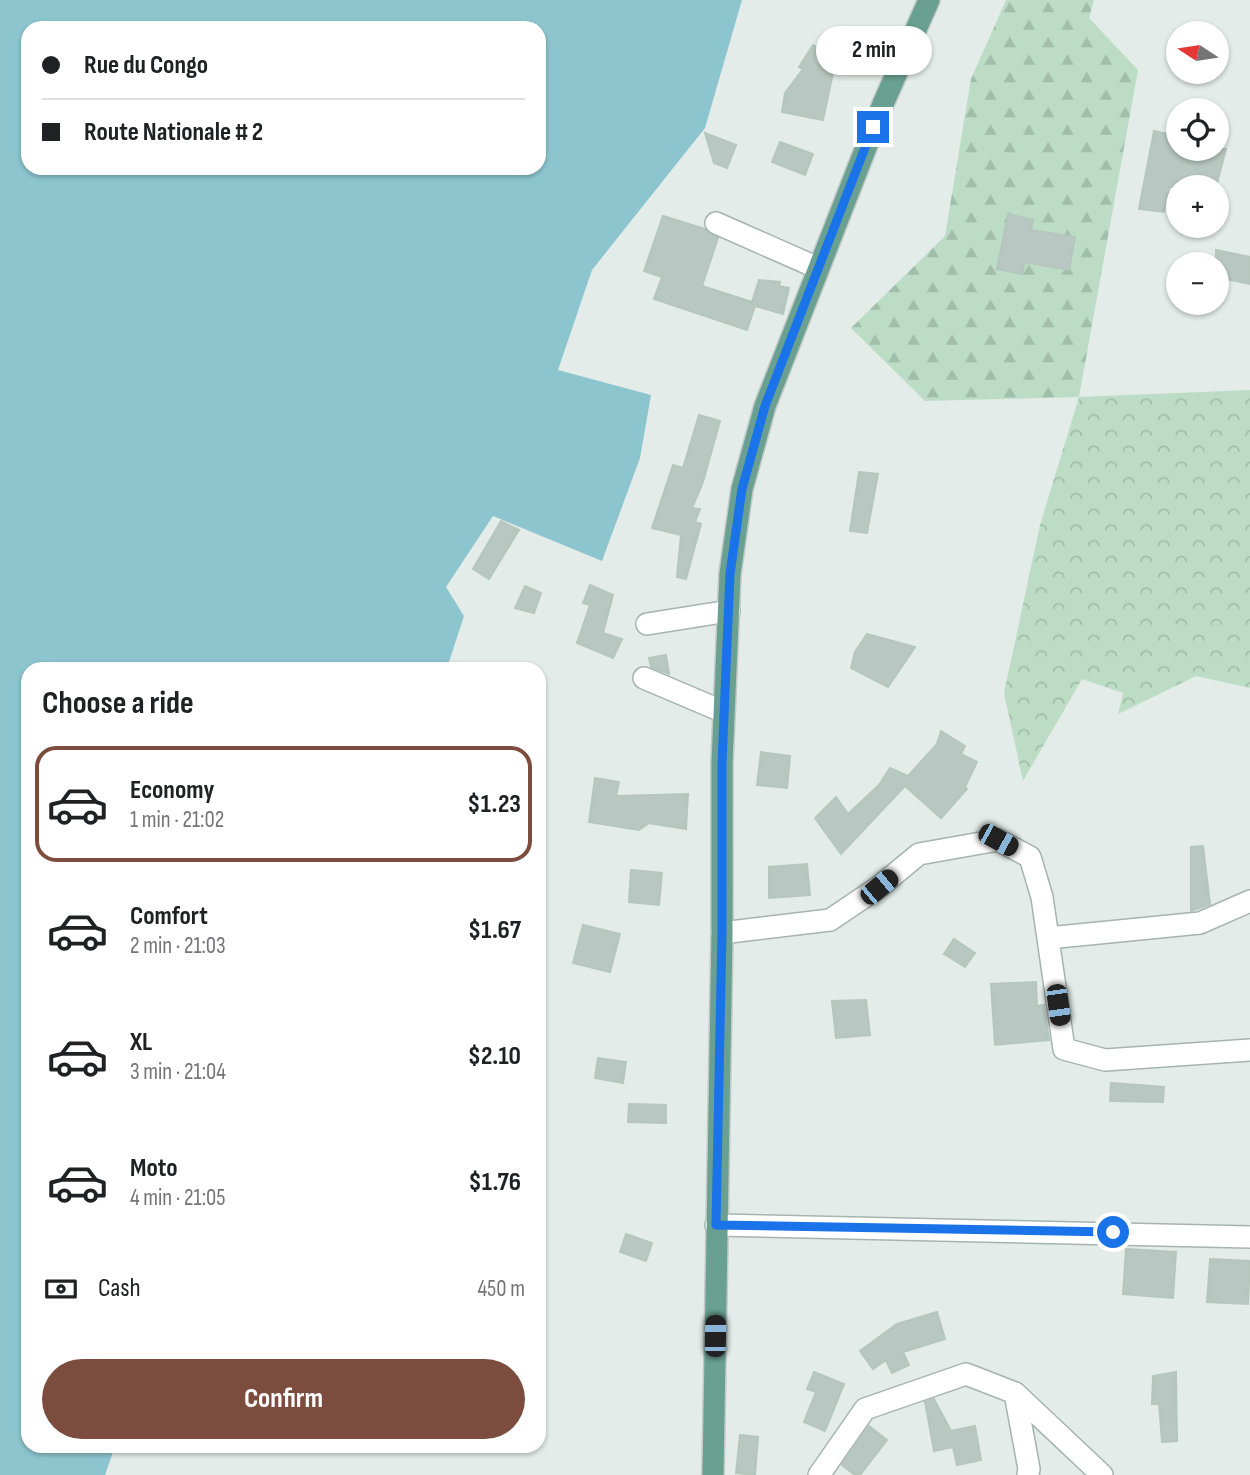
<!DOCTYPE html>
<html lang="en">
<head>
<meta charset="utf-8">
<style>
  body { margin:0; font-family:"Sofia Sans Condensed",sans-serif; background:#f6f6f6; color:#202124; height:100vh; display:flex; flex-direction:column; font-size:26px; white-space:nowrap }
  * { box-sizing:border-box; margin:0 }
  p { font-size:23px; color:#757577 }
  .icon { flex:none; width:38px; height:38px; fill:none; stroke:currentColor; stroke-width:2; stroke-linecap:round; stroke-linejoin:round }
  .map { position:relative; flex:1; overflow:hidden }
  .drawer { position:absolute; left:21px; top:662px; width:525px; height:791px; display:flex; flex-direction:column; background:#fff; border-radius:21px; box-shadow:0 2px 5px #0004 }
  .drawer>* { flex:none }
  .banner { position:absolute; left:21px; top:21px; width:525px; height:154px; border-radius:21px; box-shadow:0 2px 5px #0004; display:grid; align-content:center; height:154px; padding:0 21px; background:#fff }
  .needle { width:46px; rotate:282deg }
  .tools { position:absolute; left:1166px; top:21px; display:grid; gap:14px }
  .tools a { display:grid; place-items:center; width:63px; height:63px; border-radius:50%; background:#fff; box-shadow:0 2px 5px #0004; font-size:35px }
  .end { position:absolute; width:32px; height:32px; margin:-16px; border:9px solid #1a73e8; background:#fff; box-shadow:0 0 0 4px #fff }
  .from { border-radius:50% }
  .bubble { position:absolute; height:49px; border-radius:24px; background:#fff; box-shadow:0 2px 5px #0004; font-size:23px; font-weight:700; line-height:49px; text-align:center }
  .car { position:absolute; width:21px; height:42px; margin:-21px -10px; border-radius:9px; box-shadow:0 0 5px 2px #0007; background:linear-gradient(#222 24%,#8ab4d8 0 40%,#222 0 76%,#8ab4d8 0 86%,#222 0) }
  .banner b { display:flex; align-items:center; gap:24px; height:66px; font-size:26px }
  .banner b+b { border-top:2px solid #e0e0e0 }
  .banner i { width:18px; height:18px; background:#202124 }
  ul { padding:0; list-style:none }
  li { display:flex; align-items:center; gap:21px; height:116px; margin:0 14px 10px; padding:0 7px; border:4px solid transparent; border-radius:21px }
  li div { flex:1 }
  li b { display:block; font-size:26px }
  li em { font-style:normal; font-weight:700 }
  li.active { border-color:#7c4c3f }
  li>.icon { width:63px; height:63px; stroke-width:1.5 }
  h2 { padding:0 21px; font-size:32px; line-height:84px }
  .pay { display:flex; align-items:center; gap:18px; height:77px; padding:0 21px; font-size:26px }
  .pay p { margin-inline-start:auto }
  .button { display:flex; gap:14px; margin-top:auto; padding:14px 21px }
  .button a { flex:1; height:80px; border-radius:42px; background:#7c4c3f; color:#fff; font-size:28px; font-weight:700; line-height:80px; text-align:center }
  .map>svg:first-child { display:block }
  .forest { fill:url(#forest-firs) }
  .park { fill:url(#park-crowns) }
  .water { fill:#8dc5cf; fill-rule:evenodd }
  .building { fill:#b8c7c1; stroke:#b5c6bf; stroke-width:2 }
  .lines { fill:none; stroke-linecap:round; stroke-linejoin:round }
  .minor-casing { stroke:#a6b4af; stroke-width:24 }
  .major-casing { stroke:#c1c9c7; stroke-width:24 }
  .minor { stroke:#fff; stroke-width:21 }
  .major { stroke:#69a091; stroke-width:21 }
  .route { stroke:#1a73e8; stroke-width:9 }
</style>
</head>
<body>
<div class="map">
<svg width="1250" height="1475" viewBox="0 0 1250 1475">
  <defs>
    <pattern id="forest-firs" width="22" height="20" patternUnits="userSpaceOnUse" patternTransform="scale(1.75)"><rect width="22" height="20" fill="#bcdcc5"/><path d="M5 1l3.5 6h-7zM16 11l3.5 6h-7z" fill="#a1beaa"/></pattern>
    <pattern id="park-crowns" width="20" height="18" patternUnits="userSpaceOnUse" patternTransform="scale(1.75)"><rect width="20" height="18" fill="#bcdcc5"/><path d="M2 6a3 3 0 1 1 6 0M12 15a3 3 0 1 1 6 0" fill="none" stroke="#a1beaa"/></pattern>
  </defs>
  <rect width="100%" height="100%" fill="#e3ece8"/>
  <path class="forest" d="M1006 0H1094L1089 18 1138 70 1079 397 925 401 851 328 945 236 971 79Z"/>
  <path class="park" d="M1250 390V688L1196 676 1118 714 1123 693 1082 679 1023 781 1004 693 1040 525 1079 397Z"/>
  <path class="water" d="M0 0H742L705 128 592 270 558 370 651 395 640 458 602 561 493 516 446 587 464 616 447 668H28V1446H115L105 1475H0ZM28 28H539V168H28Z"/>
  <path class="building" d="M813 45 836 59 823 120 782 112 785 93 803 69 799 67Z
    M1154 131 1178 136V149H1226L1216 187H1169L1164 212 1139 209Z
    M705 133 736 145 727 168 714 163Z
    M780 142 813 154 805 175 772 162Z
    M1008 214 1033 220 1031 230 1075 237 1069 270 1025 262 1022 274 997 269Z
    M663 216 705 229 718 238 702 286 752 302 759 280 780 282 779 286 789 288 783 314 755 306 747 330 654 299 662 277 644 271Z
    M1216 250 1250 257V284L1216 277Z
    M699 415 720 421 703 482 692 508 700 509 695 522 701 524 686 579 677 577 681 535 652 528 673 465 683 468Z
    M859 472 878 474 867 533 850 531Z
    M501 521 519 530 489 579 473 569Z
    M590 585 613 595 603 633 622 639 613 658 577 643 590 605 583 603Z
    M525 586 541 593 534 613 515 608Z
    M867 634 915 647 888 687 851 668 855 652Z
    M666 655 669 674 651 667 649 658Z
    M941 731 965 746 961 754 977 762 965 787 967 789 941 818 905 786 841 854 815 818 836 797 848 814 879 785 890 768 908 776 937 744Z
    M761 752 790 756 787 788 757 785Z
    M595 778 619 782 616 796 688 794 686 829 649 823 639 830 589 822Z
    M1203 846 1210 904 1191 911V847Z
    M807 864 810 895 769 898V867Z
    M631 870 662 873 659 905 629 902Z
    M583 925 620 934 610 972 573 963Z
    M954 939 975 953 965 967 944 954Z
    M1036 982 1037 1006 1044 1005 1049 1040 995 1045 991 984Z
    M866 1000 870 1035 836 1038 832 1001Z
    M598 1058 626 1062 623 1083 595 1078Z
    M1111 1083 1164 1087 1163 1102 1110 1101Z
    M629 1104 666 1105V1123L628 1122Z
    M626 1234 652 1243 646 1261 620 1252Z
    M1126 1249 1176 1252 1173 1298 1123 1294Z
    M1210 1259 1250 1261 1248 1304 1207 1302Z
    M937 1312 945 1339 903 1352 909 1365 892 1373 886 1360 873 1369 860 1351 897 1324Z
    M814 1372 844 1384 825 1431 804 1422 816 1392 807 1389Z
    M1176 1372 1177 1441 1162 1442 1159 1404H1152L1153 1376Z
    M934 1399 951 1431 975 1426 981 1460 957 1465 953 1447 934 1451 925 1402Z
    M869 1426 887 1440 860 1475H855L842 1465Z
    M740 1435 758 1437 755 1475 736 1473Z"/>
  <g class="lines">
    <defs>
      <path id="minor" d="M716 223 818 268
        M647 624 729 611
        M644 678 724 712
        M722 933 830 920 879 887 919 854 998 840 1030 857 1042 897 1064 1049 1105 1060 1250 1050
        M1048 938 1200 923 1250 901
        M716 1225 1250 1237
        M1015 1393 1029 1469 1028 1475
        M819 1475 865 1409 966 1374 1015 1393 1102 1475"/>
      <path id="major" d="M713 1475 722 933V763L730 574 742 489 765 406 883 104 929 0"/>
    </defs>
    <use href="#minor" class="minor-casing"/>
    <use href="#major" class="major-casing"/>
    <use href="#minor" class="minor"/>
    <use href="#major" class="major"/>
  </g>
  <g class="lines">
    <path class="route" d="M873 127 765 406 742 489 739 510 730 574 722 763V933L716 1225 1113 1232"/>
  </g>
</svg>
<div class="tools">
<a><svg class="needle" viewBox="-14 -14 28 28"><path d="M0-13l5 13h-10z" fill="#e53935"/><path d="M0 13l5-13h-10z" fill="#757577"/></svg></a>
<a><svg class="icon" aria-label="locate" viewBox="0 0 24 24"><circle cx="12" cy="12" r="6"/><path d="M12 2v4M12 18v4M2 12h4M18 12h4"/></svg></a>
<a>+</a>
<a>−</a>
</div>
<i class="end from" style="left:1113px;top:1232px"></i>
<i class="end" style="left:873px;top:127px"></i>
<div class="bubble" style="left:816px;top:26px;width:116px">2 min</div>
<i class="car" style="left:998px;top:840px;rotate:119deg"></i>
<i class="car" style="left:879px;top:887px;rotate:50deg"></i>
<i class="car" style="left:1058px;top:1005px;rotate:172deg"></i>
<i class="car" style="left:715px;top:1336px;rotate:1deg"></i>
<div class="banner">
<b><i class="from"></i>Rue du Congo</b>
<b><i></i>Route Nationale # 2</b>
</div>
<section class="drawer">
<h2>Choose a ride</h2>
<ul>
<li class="active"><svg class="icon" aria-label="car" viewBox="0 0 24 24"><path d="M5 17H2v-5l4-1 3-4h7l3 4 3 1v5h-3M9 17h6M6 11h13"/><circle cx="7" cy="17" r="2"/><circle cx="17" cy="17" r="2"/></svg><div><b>Economy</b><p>1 min · 21:02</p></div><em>$1.23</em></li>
<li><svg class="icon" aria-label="car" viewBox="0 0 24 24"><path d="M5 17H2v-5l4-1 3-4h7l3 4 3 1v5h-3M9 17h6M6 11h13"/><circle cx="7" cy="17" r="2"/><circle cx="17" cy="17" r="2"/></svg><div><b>Comfort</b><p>2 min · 21:03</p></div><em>$1.67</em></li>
<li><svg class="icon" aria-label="car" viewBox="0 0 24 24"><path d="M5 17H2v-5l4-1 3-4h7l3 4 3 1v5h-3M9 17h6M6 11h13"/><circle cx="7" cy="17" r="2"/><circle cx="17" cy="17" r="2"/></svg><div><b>XL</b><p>3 min · 21:04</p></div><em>$2.10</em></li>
<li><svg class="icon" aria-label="car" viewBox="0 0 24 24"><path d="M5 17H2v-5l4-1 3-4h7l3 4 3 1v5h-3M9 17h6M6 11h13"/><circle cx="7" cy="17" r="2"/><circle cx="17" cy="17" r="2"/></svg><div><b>Moto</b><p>4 min · 21:05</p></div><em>$1.76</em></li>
</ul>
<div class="pay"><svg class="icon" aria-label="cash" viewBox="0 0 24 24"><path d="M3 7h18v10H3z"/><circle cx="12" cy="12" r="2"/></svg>Cash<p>450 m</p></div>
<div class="button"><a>Confirm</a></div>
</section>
</div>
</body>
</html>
